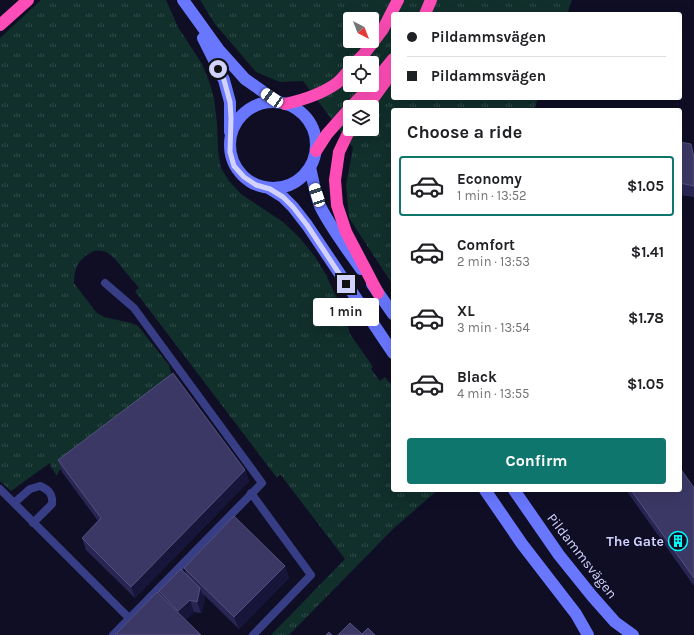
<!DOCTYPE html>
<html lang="en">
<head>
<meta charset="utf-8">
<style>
  body { margin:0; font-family:Karla,sans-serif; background:#f6f6f6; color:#202124; height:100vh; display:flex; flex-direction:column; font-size:15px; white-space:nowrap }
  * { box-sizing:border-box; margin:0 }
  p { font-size:13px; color:#757577 }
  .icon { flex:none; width:22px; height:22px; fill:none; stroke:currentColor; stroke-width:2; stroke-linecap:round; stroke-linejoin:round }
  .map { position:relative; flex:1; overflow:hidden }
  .drawer { position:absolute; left:391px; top:108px; width:291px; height:384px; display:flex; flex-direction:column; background:#fff; border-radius:4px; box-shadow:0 4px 16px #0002 }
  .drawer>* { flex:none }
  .banner { position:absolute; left:391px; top:12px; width:291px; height:88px; border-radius:4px; box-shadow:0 4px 16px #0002; display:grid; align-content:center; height:88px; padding:0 16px; background:#fff }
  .needle { width:26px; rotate:138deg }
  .tools { position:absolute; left:343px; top:12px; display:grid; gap:8px }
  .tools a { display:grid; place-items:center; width:36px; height:36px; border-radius:4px; background:#fff; box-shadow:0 4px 16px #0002; font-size:20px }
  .end { position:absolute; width:18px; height:18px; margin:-9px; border:5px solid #d2d2ff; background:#111; box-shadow:0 0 0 2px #111 }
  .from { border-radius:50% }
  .bubble { position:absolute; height:28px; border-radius:4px; background:#fff; box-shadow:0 4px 16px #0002; font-size:13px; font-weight:700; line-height:28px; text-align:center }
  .car { position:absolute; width:12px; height:24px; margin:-12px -6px; border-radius:5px; box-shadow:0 0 3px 1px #0007; background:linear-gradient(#fff 24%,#345 0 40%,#fff 0 76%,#345 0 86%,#fff 0) }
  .banner b { display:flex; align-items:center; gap:14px; height:38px; font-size:15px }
  .banner b+b { border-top:1px solid #e0e0e0 }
  .banner i { width:10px; height:10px; background:#202124 }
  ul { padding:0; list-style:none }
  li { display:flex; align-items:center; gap:12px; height:60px; margin:0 8px 6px; padding:0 8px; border:2px solid transparent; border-radius:4px }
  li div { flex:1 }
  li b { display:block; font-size:15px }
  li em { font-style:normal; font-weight:700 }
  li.selected { border-color:#0f766e }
  li>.icon { width:36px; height:36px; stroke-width:1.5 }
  h2 { padding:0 16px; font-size:18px; line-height:48px }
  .action { display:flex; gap:8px; margin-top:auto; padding:8px 16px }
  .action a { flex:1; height:46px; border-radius:4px; background:#0f766e; color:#fff; font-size:16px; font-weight:700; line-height:46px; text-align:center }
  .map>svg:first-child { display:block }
  .grass { fill:url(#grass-tufts); fill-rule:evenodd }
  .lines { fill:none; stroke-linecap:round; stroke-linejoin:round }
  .lane { stroke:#383e85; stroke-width:8 }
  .secondary { stroke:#6977ff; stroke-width:12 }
  .highway { stroke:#ff4db8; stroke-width:12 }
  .wall { fill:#2a2654 }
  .shaded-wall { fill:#171539 }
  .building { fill:#3c3866; stroke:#53507e }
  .route { stroke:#d2d2ff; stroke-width:5 }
  .labels { text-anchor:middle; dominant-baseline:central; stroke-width:3; stroke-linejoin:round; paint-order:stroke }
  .poi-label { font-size:14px; font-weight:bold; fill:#d2d2ff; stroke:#0f0e25; text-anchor:end }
  .street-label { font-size:14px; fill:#d2d2ff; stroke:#0f0e25 }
</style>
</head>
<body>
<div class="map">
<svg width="694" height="635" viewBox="0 0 694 635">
  <defs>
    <pattern id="grass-tufts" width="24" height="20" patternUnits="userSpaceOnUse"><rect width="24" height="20" fill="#112f2b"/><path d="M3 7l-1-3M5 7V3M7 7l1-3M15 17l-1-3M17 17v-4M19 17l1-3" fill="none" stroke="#334c4b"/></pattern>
  </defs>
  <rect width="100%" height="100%" fill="#0f0e25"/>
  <path class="grass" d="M41 0H166L178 27 202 64 210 84 214 98 217 123 218 151 221 168 229 181 241 194 283 222 299 237 316 258 326 275 345 315 350 334 373 367 371 369 380 381 385 377 393 387V490H438L394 528 289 635H271L345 559 280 474 277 478 135 291 139 288C134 282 128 275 123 269 114 257 104 244 88 254 76 263 75 269 74 283L96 312 104 317 131 323 138 326 169 365 174 385 59 471 57 476 51 467 50 463 11 491 0 481V38Z
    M200 0H572L567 14H393V98H538L534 110H393V285L349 218 346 185 353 148 303 81 280 82 256 72 215 24ZM350 19H372V41H350ZM350 63H372V85H350ZM350 107H372V129H350Z"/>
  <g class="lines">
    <path class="lane" d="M105 283 134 308 262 483 113 635
      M0 489 129 618
      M251 493 311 575 253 635
      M14 503 30 489 40 486C49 490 53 494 52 504L33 523"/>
    <path class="secondary" d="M183 0 219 50 245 79 272 98 279 102
      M203 38 224 80 230 102V132
      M230 145a43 43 0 1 1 86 0a43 43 0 1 1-86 0Z
      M310 167C313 180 315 194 320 206 331 228 347 249 361 269
      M270 189 283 197 293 207 307 225 393 353
      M372 284 393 314
      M485 490 522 544 576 614 588 635
      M514 490 559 555 592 596 615 622 633 635"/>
    <path class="highway" d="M425 14 431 0
      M0 25 28 0
      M355 63 364 54 383 29 398 0
      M372 85 393 59
      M285 104C303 100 322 94 337 83 342 79 346 73 350 69
      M351 107 372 85
      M367 107 393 71
      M350 129 339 152 335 180 337 205 346 232 378 293
      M316 151 327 134 350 108"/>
  </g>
  <path class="wall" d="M680 142 694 151V197L680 195Z
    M58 460 245 470 249 481 135 598 86 550 82 538 98 521 62 472Z
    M694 488V586L626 490H680Z
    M285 566 289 578 239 629 203 594 205 600 201 613 194 612 185 620 160 596 159 591 186 573 184 568Z"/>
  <path class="shaded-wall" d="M691 144 694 151V158Z
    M245 470 249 481 135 598 131 587Z
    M285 566 289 578 239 629 234 617Z
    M200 588 205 600 201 613 197 602Z
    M190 600 194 612 183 623 178 611Z"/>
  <path class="building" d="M680 142 691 144 694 158V186L680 183Z
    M173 373 245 470 131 587 82 538 101 518 58 460Z
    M680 468 694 488V578L631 490H680Z
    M234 516 285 566 234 617 184 568Z
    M181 569 200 588 197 602 190 600 178 611 159 591Z
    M157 592 201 635H115Z
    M350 623 362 634 368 628 375 635H338Z
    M329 632 332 635H326Z"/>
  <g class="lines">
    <path class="route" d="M218 69 224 80 230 102 231 118 230 152 234 166 244 177 256 185 270 189 283 197 293 207 307 225 346 284"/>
  </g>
  <defs>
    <symbol id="building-ring" viewBox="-11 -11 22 22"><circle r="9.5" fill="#0f0e25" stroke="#00fdf8" stroke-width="1.5"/><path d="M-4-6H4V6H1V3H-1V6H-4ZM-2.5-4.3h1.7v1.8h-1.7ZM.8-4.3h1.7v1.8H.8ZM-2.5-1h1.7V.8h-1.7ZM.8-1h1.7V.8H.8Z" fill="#00fdf8"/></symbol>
  </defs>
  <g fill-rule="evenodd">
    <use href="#building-ring" x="667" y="530" width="22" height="22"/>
  </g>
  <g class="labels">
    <g class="poi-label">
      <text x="664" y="541">The Gate</text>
    </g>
    <g class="street-label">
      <text transform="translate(582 556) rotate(52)">Pildammsvägen</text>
    </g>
  </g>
</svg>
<div class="tools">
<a><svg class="needle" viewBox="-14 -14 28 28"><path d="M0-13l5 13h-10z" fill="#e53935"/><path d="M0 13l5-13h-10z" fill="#757577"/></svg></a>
<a><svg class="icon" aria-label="locate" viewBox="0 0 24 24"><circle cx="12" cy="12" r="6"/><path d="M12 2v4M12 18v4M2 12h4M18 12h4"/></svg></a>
<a><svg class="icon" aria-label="layers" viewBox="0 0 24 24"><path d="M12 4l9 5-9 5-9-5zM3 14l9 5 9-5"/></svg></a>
</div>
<i class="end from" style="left:218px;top:69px"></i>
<i class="end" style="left:346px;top:284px"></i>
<div class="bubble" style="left:313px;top:298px;width:66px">1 min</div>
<i class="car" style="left:272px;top:98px;rotate:305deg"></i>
<i class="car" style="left:317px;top:195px;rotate:342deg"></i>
<div class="banner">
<b><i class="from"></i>Pildammsvägen</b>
<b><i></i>Pildammsvägen</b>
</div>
<section class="drawer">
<h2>Choose a ride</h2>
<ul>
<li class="selected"><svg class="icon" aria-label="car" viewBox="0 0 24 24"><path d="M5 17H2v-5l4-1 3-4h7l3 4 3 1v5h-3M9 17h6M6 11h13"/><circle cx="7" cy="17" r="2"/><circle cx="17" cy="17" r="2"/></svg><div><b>Economy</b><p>1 min · 13:52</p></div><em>$1.05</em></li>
<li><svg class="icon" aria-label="car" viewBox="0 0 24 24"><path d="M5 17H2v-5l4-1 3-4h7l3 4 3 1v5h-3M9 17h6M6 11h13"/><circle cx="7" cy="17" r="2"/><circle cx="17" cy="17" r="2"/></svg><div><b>Comfort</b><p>2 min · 13:53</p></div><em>$1.41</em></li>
<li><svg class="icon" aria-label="car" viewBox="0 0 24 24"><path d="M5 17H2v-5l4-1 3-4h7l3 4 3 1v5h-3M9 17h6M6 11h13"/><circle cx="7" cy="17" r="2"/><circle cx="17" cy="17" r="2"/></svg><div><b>XL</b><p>3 min · 13:54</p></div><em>$1.78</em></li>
<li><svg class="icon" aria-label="car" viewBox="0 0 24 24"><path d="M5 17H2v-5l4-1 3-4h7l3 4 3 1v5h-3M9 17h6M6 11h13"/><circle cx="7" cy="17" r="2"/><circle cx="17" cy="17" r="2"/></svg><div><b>Black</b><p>4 min · 13:55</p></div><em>$1.05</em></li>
</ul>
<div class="action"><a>Confirm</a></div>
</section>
</div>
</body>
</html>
